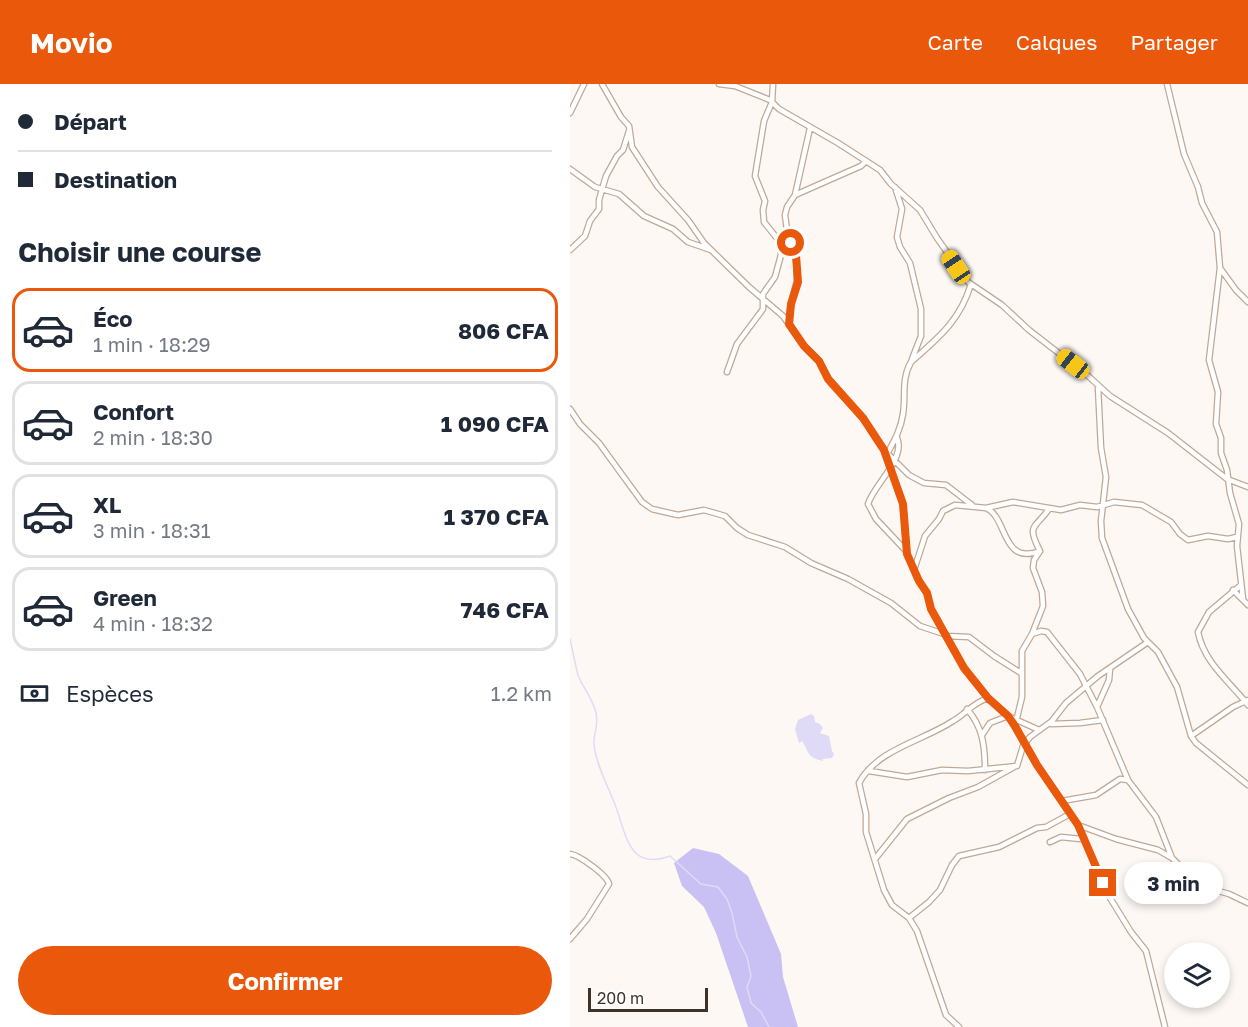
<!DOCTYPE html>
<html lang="fr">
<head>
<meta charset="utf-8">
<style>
  body { margin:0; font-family:"Golos Text",sans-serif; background:#f2f2f3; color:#1f2937; height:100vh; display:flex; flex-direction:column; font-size:22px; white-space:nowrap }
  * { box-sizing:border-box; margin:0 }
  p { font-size:20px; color:#747a83 }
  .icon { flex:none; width:33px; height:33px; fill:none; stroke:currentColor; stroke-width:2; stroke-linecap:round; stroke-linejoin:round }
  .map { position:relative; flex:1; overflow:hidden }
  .panel { display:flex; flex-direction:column; background:#fff; width:570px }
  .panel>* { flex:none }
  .guide { display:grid; align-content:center; height:132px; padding:0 18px; background:#fff }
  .tools { position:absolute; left:594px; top:858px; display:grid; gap:12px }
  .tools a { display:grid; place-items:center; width:66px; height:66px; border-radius:50%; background:#fff; box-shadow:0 3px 9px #0003; font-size:30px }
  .scale { position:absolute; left:18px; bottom:15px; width:120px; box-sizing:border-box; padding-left:6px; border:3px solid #3d332b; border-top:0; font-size:16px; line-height:21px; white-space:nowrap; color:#3d332b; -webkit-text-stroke:4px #fff; paint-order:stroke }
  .end { position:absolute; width:27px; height:27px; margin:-14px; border:8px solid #ea580c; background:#fff; box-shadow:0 0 0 3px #fff }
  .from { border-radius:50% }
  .bubble { position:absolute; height:42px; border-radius:21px; background:#fff; box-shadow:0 3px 9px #0003; font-size:20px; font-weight:700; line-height:42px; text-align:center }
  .car { position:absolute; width:18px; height:36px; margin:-18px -9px; border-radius:8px; box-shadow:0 0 4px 2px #0007; background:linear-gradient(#f5c518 24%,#345 0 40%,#f5c518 0 76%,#345 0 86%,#f5c518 0) }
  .guide b { display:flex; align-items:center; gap:21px; height:57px; font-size:22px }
  .guide b+b { border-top:2px solid #e0e1e3 }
  .guide i { width:15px; height:15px; background:#1f2937 }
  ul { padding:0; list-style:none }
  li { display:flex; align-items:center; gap:18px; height:84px; margin:0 12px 9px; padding:0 6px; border:3px solid #e0e1e3; border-radius:18px }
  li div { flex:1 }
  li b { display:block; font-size:22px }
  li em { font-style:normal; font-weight:700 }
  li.on { border-color:#ea580c }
  li>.icon { width:54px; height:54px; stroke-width:1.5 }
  h2 { padding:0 18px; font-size:27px; line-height:72px }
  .pay { display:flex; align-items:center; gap:15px; height:66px; padding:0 18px; font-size:22px }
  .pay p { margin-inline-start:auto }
  .action { display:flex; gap:12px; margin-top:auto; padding:12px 18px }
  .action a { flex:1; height:69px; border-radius:36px; background:#ea580c; color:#fff; font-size:24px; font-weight:700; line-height:69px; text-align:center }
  header { display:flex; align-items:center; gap:36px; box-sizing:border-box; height:84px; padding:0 30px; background:#ea580c; color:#fff }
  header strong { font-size:28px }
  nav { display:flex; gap:33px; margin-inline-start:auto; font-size:21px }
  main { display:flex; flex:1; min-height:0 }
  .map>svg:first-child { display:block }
  .green { fill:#c9c0f3 }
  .water { fill:#dfdbf7 }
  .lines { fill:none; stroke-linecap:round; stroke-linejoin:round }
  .stream { stroke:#dfdbf7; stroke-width:1.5 }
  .minor-casing { stroke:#c0a895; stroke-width:7 }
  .minor { stroke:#fff; stroke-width:4.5 }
  .route { stroke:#ea580c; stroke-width:8 }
</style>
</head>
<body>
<header>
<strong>Movio</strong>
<nav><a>Carte</a><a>Calques</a><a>Partager</a></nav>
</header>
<main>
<section class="panel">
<div class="guide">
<b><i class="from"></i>Départ</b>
<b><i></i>Destination</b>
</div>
<h2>Choisir une course</h2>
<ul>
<li class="on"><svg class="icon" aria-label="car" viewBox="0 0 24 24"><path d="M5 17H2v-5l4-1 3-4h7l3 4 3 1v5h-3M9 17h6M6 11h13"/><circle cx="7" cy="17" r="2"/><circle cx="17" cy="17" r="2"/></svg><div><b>Éco</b><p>1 min · 18:29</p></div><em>806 CFA</em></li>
<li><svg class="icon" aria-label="car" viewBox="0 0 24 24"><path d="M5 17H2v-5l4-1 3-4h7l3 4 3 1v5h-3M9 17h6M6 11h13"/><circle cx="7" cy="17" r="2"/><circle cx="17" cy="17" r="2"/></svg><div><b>Confort</b><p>2 min · 18:30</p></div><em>1 090 CFA</em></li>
<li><svg class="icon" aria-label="car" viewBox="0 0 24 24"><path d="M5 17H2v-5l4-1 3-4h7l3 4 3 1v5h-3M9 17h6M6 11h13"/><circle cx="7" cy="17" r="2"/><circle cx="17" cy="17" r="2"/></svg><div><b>XL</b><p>3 min · 18:31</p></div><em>1 370 CFA</em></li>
<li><svg class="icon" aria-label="car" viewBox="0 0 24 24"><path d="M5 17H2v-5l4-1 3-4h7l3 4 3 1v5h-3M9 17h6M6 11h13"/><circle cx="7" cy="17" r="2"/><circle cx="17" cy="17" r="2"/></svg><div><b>Green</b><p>4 min · 18:32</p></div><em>746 CFA</em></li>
</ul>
<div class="pay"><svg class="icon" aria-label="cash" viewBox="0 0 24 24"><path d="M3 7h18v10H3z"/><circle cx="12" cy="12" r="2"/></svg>Espèces<p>1.2 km</p></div>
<div class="action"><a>Confirmer</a></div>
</section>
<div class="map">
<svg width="678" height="943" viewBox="0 0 678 943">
  <rect width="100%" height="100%" fill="#fdf8f4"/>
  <path class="green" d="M123 764 149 770 178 792 211 870 213 893 228 943H178L146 849 134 823 112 802 104 779Z"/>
  <path class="water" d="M241 630 244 632 245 638 250 640 253 644 250 649 259 652 262 667 264 670 262 674 253 675V677C236 673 240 669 232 657L229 659 225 645 228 636Z"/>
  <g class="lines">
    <path class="stream" d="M0 555C3 567 5 580 8 591 13 604 23 615 26 629 29 642 23 651 24 661 26 680 37 700 44 718 56 747 57 788 100 772L131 800 148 803 157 815 162 829 167 853 177 873 181 892 177 903 181 919 191 928 199 943"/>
    <defs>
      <path id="minor" d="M32 0 51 33 59 42 62 63 88 103 118 136 134 159 179 203 213 232 234 262 249 277 259 295 293 334 313 364 333 420 337 470 347 494 357 509 361 525 394 584 418 614 438 632 467 681 508 741 537 809 561 848 576 867 595 943
        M149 0 165 2 200 16 209 25 268 59 310 86 321 100 350 126 367 154 398 198 432 221 459 246 517 291 540 312 598 349 657 395 678 403
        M597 0 614 70 628 103 632 119 647 148 650 184 639 276 648 308 646 340 651 354V369L657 386 660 409 669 440 667 462 673 515
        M0 29 14 0
        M0 85 25 103 49 110 74 132 103 145 118 158 141 166
        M325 103 332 125 327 153 330 163 340 179 351 225V252L342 275
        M225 111 291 82 295 78
        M211 164 219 150
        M0 166 15 152 20 137 29 125V116L36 92 47 72 53 66 59 47
        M650 184 666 206 678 218
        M219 240 221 220 227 196 226 171 217 146 215 131 217 123 225 111 240 44
        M157 288 167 260 193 225V210L205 193 211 171 210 158 194 138 193 126 195 117 185 92 194 37 202 18 203 0
        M528 303 531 364 536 393 531 437 532 454 558 525 574 554 588 568 607 603 621 652 626 659 678 701
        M0 325 10 340 29 359 72 418 82 425 108 431 134 426 155 432 167 444 178 451 215 463 241 479 278 495 321 519 350 542 374 550
        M327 354C336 375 304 400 298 420L306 435 337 468
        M317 369 339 391 354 399 376 401 402 421
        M317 370C324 357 331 345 333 330 336 312 331 295 341 278 368 254 390 237 401 200
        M416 424C438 433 431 482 470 467
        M344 486 355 452 369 435 373 427 385 421 416 424 443 418 491 426 510 421 527 423 544 418 572 421 601 438 610 450 618 456 638 452 658 455 667 453
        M671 501 639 528 628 548C634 579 660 598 678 621
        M663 506 678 521
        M462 550 471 547 477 548 510 590 527 623 558 696 586 733 602 774
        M376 552 399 553 424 572 451 589
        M527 623 539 596 540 585
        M397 625C413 643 415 663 415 686
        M481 640 510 639 533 636
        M445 642 452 613V567L462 550 473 522 472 508 463 484 464 476 470 467C456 440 465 445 479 425
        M412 651 420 639 438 632 469 646
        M621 652 663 623 678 616
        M299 687 337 693 372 686 398 687 447 682 453 662 460 653 482 637 496 619 528 592 578 558
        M492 717 526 711 550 695 558 696
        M508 741 546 755 588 766 602 774 618 790 638 804 659 810 678 819
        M480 758 491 753 511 755 514 754
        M0 770C9 771 37 791 39 800L17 835 0 855
        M305 775 337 735 379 714 408 703 444 683
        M339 834 359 818 370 806 382 781 389 772 429 763 467 744 476 743 500 730
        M389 943 376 931 347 847 339 834 322 821 314 806 296 748V730L289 699C307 665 353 657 383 637 397 629 401 620 418 614"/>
    </defs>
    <use href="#minor" class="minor-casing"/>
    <use href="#minor" class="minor"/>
  </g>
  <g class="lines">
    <path class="route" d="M221 159 226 171 228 198 221 220 219 240 234 262 249 277 258 295 293 334 314 366 333 420 337 470 349 497 357 509 361 525 394 584 418 614 438 632 445 642 467 681 508 741 533 799"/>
  </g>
</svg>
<div class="tools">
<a><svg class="icon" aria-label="layers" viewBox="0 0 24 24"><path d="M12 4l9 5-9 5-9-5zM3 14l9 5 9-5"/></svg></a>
</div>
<div class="scale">200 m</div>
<i class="end from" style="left:221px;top:159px"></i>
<i class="end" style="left:533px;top:799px"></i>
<div class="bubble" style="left:554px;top:778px;width:99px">3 min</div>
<i class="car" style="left:386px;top:183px;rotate:326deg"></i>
<i class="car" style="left:503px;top:280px;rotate:308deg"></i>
</div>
</main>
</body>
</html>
